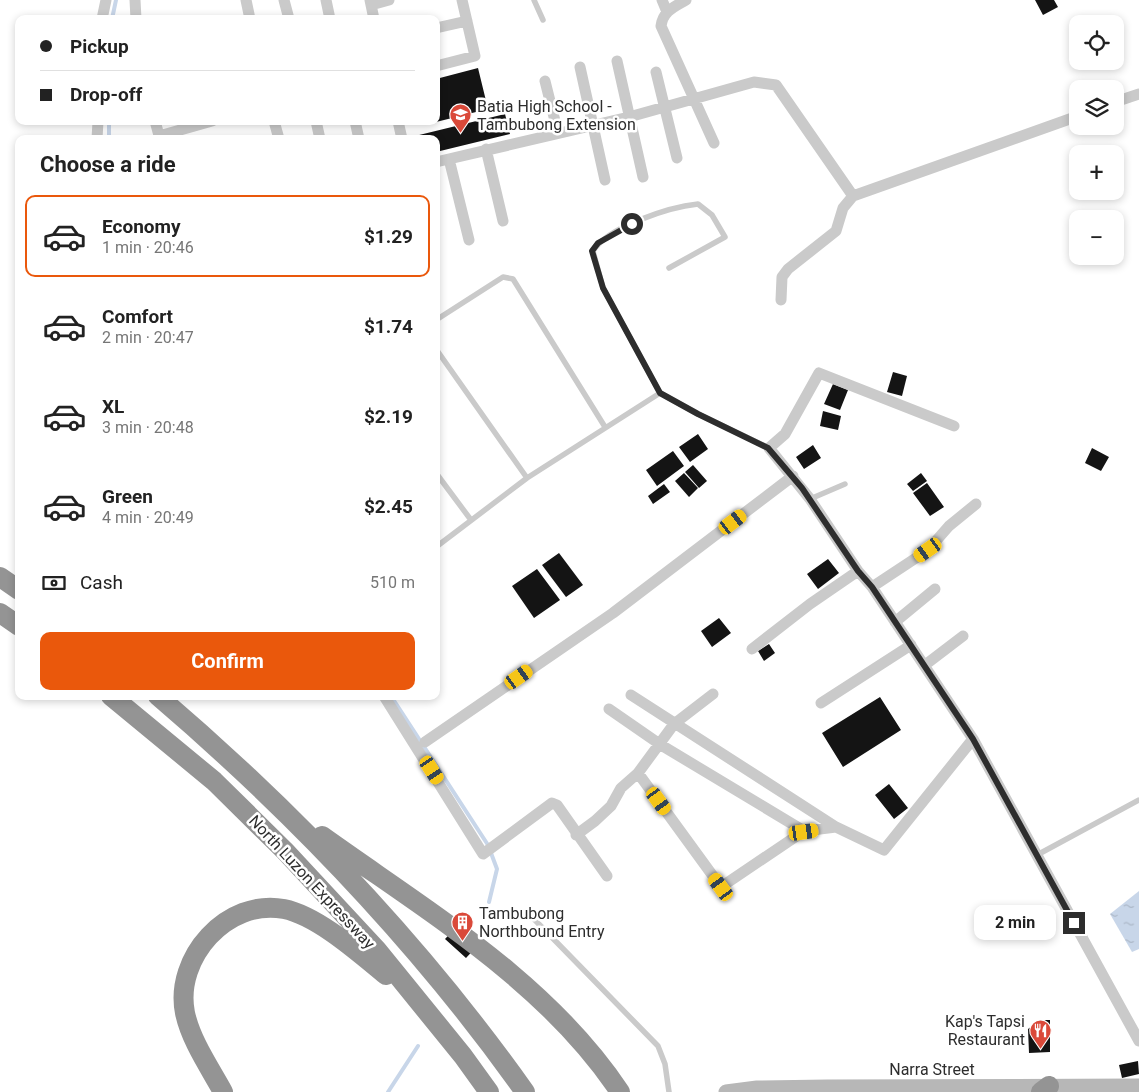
<!DOCTYPE html>
<html lang="en">
<head>
<meta charset="utf-8">
<style>
  body { margin:0; font-family:Roboto,sans-serif; background:#f6f6f6; color:#222; height:100vh; display:flex; flex-direction:column; font-size:19px; white-space:nowrap }
  * { box-sizing:border-box; margin:0 }
  p { font-size:16px; color:#767676 }
  .icon { flex:none; width:28px; height:28px; fill:none; stroke:currentColor; stroke-width:2; stroke-linecap:round; stroke-linejoin:round }
  .map { position:relative; flex:1; overflow:hidden }
  .panel { position:absolute; left:15px; top:135px; width:425px; height:565px; display:flex; flex-direction:column; background:#fff; border-radius:10px; box-shadow:0 2px 8px #0003 }
  .panel>* { flex:none }
  .banner { position:absolute; left:15px; top:15px; width:425px; height:110px; border-radius:10px; box-shadow:0 2px 8px #0003; display:grid; align-content:center; height:110px; padding:0 25px; background:#fff }
  .tools { position:absolute; left:1069px; top:15px; display:grid; gap:10px }
  .tools a { display:grid; place-items:center; width:55px; height:55px; border-radius:10px; background:#fff; box-shadow:0 2px 8px #0003; font-size:25px }
  .end { position:absolute; width:22px; height:22px; margin:-11px; border:6px solid #2d2d2d; background:#fff; box-shadow:0 0 0 2px #fff }
  .from { border-radius:50% }
  .bubble { position:absolute; height:35px; border-radius:10px; background:#fff; box-shadow:0 2px 8px #0003; font-size:16px; font-weight:700; line-height:35px; text-align:center }
  .car { position:absolute; width:15px; height:30px; margin:-15px -8px; border-radius:6px; box-shadow:0 0 4px 1px #0007; background:linear-gradient(#f5c518 24%,#345 0 40%,#f5c518 0 76%,#345 0 86%,#f5c518 0) }
  .banner b { display:flex; align-items:center; gap:18px; height:48px; font-size:19px }
  .banner b+b { border-top:1px solid #e0e0e0 }
  .banner i { width:12px; height:12px; background:#222 }
  ul { padding:0; list-style:none }
  li { display:flex; align-items:center; gap:15px; height:82px; margin:0 10px 8px; padding:0 15px; border:2px solid transparent; border-radius:10px }
  li div { flex:1 }
  li b { display:block; font-size:19px }
  li em { font-style:normal; font-weight:700 }
  li.active { border-color:#ea580c }
  li>.icon { width:45px; height:45px; stroke-width:1.5 }
  h2 { padding:0 25px; font-size:22px; line-height:60px }
  .pay { display:flex; align-items:center; gap:12px; height:55px; padding:0 25px; font-size:19px }
  .pay p { margin-inline-start:auto }
  .action { display:flex; gap:10px; margin-top:auto; padding:10px 25px }
  .action a { flex:1; height:58px; border-radius:10px; background:#ea580c; color:#fff; font-size:20px; font-weight:700; line-height:58px; text-align:center }
  .map>svg:first-child { display:block }
  .water { fill:url(#water-ripples) }
  .lines { fill:none; stroke-linecap:round; stroke-linejoin:round }
  .stream { stroke:#c8d6e9; stroke-width:4 }
  .building { fill:#141414 }
  .service { stroke:#cacaca; stroke-width:5.5 }
  .minor { stroke:#cacaca; stroke-width:11 }
  .secondary { stroke:#b7b7b7; stroke-width:15 }
  .motorway { stroke:#949494; stroke-width:20 }
  .route { stroke:#2d2d2d; stroke-width:6 }
  .labels { text-anchor:middle; dominant-baseline:central; stroke-width:5; stroke-linejoin:round; paint-order:stroke }
  .poi-label { font-size:16px; fill:#2d2d2d; stroke:#fff; text-anchor:start }
  .street-label { font-size:16px; fill:#2d2d2d; stroke:#fff }
</style>
</head>
<body>
<div class="map">
<svg width="1139" height="1092" viewBox="0 0 1139 1092">
  <defs>
    <pattern id="water-ripples" width="26" height="14" patternUnits="userSpaceOnUse" patternTransform="scale(1.25)"><rect width="26" height="14" fill="#c8d6e9"/><path d="M2 4q2-2 4 0t4 0M15 11q2-2 4 0t4 0" fill="none" stroke="#acb8c8"/></pattern>
  </defs>
  <rect width="100%" height="100%" fill="#fff"/>
  <path class="water" d="M1139 891V949L1132 952 1110 914Z"/>
  <g class="lines">
    <path class="stream" d="M112 19 116 0
      M109 139V121
      M391 696 488 845 497 869 489 902
      M388 1092 418 1046"/>
  </g>
  <path class="building" d="M1035 0H1054L1058 7 1043 15Z
    M478 68 488 109 436 122V79Z
    M505 114 510 134 436 152V139H411V137Z
    M893 372 907 376 902 396 887 392Z
    M833 384 848 390 840 410 824 404Z
    M823 411 841 416 838 430 820 426Z
    M698 434 708 449 690 462 679 447Z
    M813 445 821 458 804 469 796 457Z
    M1092 448 1109 457 1101 471 1085 463Z
    M673 451 684 466 657 486 646 470Z
    M693 465 707 481 699 488 685 472Z
    M684 473 698 488 689 497 675 481Z
    M921 473 927 481 913 491 907 484Z
    M927 483 944 507 930 516 913 493Z
    M664 484 670 492 653 504 648 496Z
    M559 553 583 585 566 597 542 565Z
    M828 559 839 573 818 589 807 574Z
    M537 569 560 600 534 618 512 586Z
    M719 618 731 633 712 647 701 631Z
    M769 644 775 653 764 661 758 651Z
    M880 697 901 730 843 767 822 733Z
    M889 784 908 808 894 819 875 795Z
    M460 923 480 943 466 958 445 939Z
    M1040 1020H1050V1052L1029 1053 1028 1029Z
    M1138 1061 1139 1074 1122 1078 1119 1065Z"/>
  <g class="lines">
    <path class="service" d="M534 0 543 20
      M669 268 725 237 712 215 698 204C669 207 608 227 593 251L603 288 660 393 698 414 769 448
      M436 320 503 277 513 279 605 427
      M436 349 527 478
      M436 473 471 520
      M810 499 845 484
      M436 547 527 478 660 393
      M1037 855 1139 800
      M532 917 658 1046 665 1064 669 1092"/>
    <path class="minor" d="M135 0 136 19
      M246 0 250 19
      M284 0 289 19
      M326 0 330 19
      M370 0 374 19
      M662 0 667 12
      M686 0C674 7 663 11 661 26L714 143
      M371 5 389 0
      M102 19 106 0
      M436 28 467 21
      M617 61 643 177
      M436 66 475 56 462 0
      M580 67 605 180
      M656 72 677 158
      M545 81 558 133
      M1115 102 1139 94
      M155 121 160 139
      M274 121 279 139
      M316 121 320 139
      M355 121 359 139
      M398 121 402 139
      M159 136 212 121
      M97 139 98 121
      M486 149 503 221
      M449 159 469 240
      M436 162 629 117 754 82 776 85 853 196 1078 116
      M781 300 782 277 788 269 836 231 843 208 853 196
      M954 426 819 373 785 434 769 448 810 499 858 571 872 587 973 739 1139 1041
      M872 587 928 550 949 526 976 504
      M895 622 935 589
      M752 649 810 604 858 571
      M925 665 963 636
      M631 695 836 827 884 850 973 739
      M384 696 483 854 552 803 557 805 607 876
      M821 703 911 645
      M609 709 661 745 804 831 836 827
      M425 742 613 613 793 476
      M638 773 721 887 804 831
      M576 835 595 821 611 806 621 788 638 773 674 724 713 694"/>
    <path class="secondary" d="M726 1092 757 1088 827 1087 1139 1086"/>
    <path class="motorway" d="M0 577 19 590
      M0 613 19 626
      M111 696 214 781 285 851 377 950 463 1056 489 1092
      M158 696C296 814 420 944 525 1092
      M322 836C428 912 546 981 620 1092
      M223 1092C210 1068 191 1041 185 1013 174 958 227 898 284 909 318 916 359 953 386 975
      M1041 1092 1049 1086"/>
  </g>
  <g class="lines">
    <path class="route" d="M632 224 598 243 592 251 603 288 660 393 698 414 768 448 802 488 858 571 872 587 973 739 1074 923"/>
  </g>
  <defs>
    <symbol id="school-pin" viewBox="-11 -11 22 30"><path d="M0 17L-7.5 6A9.5 9.5 0 1 1 7.5 6Z" fill="#da4939" stroke="#fff"/><path d="M0-5L7-2L0 1L-7-2ZM-4 1L0 2.5L4 1V4Q0 6-4 4Z" fill="#fff"/></symbol>
    <symbol id="building-pin" viewBox="-11 -11 22 30"><path d="M0 17L-7.5 6A9.5 9.5 0 1 1 7.5 6Z" fill="#da4939" stroke="#fff"/><path d="M-4-6H4V6H1V3H-1V6H-4ZM-2.5-4.3h1.7v1.8h-1.7ZM.8-4.3h1.7v1.8H.8ZM-2.5-1h1.7V.8h-1.7ZM.8-1h1.7V.8H.8Z" fill="#fff"/></symbol>
    <symbol id="restaurant-pin" viewBox="-11 -11 22 30"><path d="M0 17L-7.5 6A9.5 9.5 0 1 1 7.5 6Z" fill="#da4939" stroke="#fff"/><path d="M-5-6h1v4h1v-4h1v4h1v-4h1v5L-1.5 .5V6h-2V.5L-5-1ZM5-6V6H3V1.5H1.5Q1.5-4 5-6Z" fill="#fff"/></symbol>
  </defs>
  <g fill-rule="evenodd">
    <use href="#school-pin" x="448" y="102" width="25" height="34"/>
    <use href="#building-pin" x="450" y="910" width="25" height="34"/>
    <use href="#restaurant-pin" x="1028" y="1018" width="25" height="34"/>
  </g>
  <g class="labels">
    <g class="poi-label">
      <text x="477" y="106">Batia High School -<tspan x="477" dy="18">Tambubong Extension</tspan></text>
      <text x="479" y="913">Tambubong<tspan x="479" dy="18">Northbound Entry</tspan></text>
      <text x="1025" y="1021" text-anchor="end">Kap's Tapsi<tspan x="1025" dy="18">Restaurant</tspan></text>
    </g>
    <g class="street-label">
      <text transform="translate(312 882) rotate(47)">North Luzon Expressway</text>
      <text x="932" y="1069">Narra Street</text>
    </g>
  </g>
</svg>
<div class="tools">
<a><svg class="icon" aria-label="locate" viewBox="0 0 24 24"><circle cx="12" cy="12" r="6"/><path d="M12 2v4M12 18v4M2 12h4M18 12h4"/></svg></a>
<a><svg class="icon" aria-label="layers" viewBox="0 0 24 24"><path d="M12 4l9 5-9 5-9-5zM3 14l9 5 9-5"/></svg></a>
<a>+</a>
<a>−</a>
</div>
<i class="end from" style="left:632px;top:224px"></i>
<i class="end" style="left:1074px;top:923px"></i>
<div class="bubble" style="left:974px;top:905px;width:82px">2 min</div>
<i class="car" style="left:733px;top:522px;rotate:53deg"></i>
<i class="car" style="left:928px;top:550px;rotate:235deg"></i>
<i class="car" style="left:519px;top:677px;rotate:55deg"></i>
<i class="car" style="left:432px;top:770px;rotate:147deg"></i>
<i class="car" style="left:659px;top:801px;rotate:144deg"></i>
<i class="car" style="left:804px;top:832px;rotate:82deg"></i>
<i class="car" style="left:721px;top:887px;rotate:324deg"></i>
<div class="banner">
<b><i class="from"></i>Pickup</b>
<b><i></i>Drop-off</b>
</div>
<section class="panel">
<h2>Choose a ride</h2>
<ul>
<li class="active"><svg class="icon" aria-label="car" viewBox="0 0 24 24"><path d="M5 17H2v-5l4-1 3-4h7l3 4 3 1v5h-3M9 17h6M6 11h13"/><circle cx="7" cy="17" r="2"/><circle cx="17" cy="17" r="2"/></svg><div><b>Economy</b><p>1 min · 20:46</p></div><em>$1.29</em></li>
<li><svg class="icon" aria-label="car" viewBox="0 0 24 24"><path d="M5 17H2v-5l4-1 3-4h7l3 4 3 1v5h-3M9 17h6M6 11h13"/><circle cx="7" cy="17" r="2"/><circle cx="17" cy="17" r="2"/></svg><div><b>Comfort</b><p>2 min · 20:47</p></div><em>$1.74</em></li>
<li><svg class="icon" aria-label="car" viewBox="0 0 24 24"><path d="M5 17H2v-5l4-1 3-4h7l3 4 3 1v5h-3M9 17h6M6 11h13"/><circle cx="7" cy="17" r="2"/><circle cx="17" cy="17" r="2"/></svg><div><b>XL</b><p>3 min · 20:48</p></div><em>$2.19</em></li>
<li><svg class="icon" aria-label="car" viewBox="0 0 24 24"><path d="M5 17H2v-5l4-1 3-4h7l3 4 3 1v5h-3M9 17h6M6 11h13"/><circle cx="7" cy="17" r="2"/><circle cx="17" cy="17" r="2"/></svg><div><b>Green</b><p>4 min · 20:49</p></div><em>$2.45</em></li>
</ul>
<div class="pay"><svg class="icon" aria-label="cash" viewBox="0 0 24 24"><path d="M3 7h18v10H3z"/><circle cx="12" cy="12" r="2"/></svg>Cash<p>510 m</p></div>
<div class="action"><a>Confirm</a></div>
</section>
</div>
</body>
</html>
